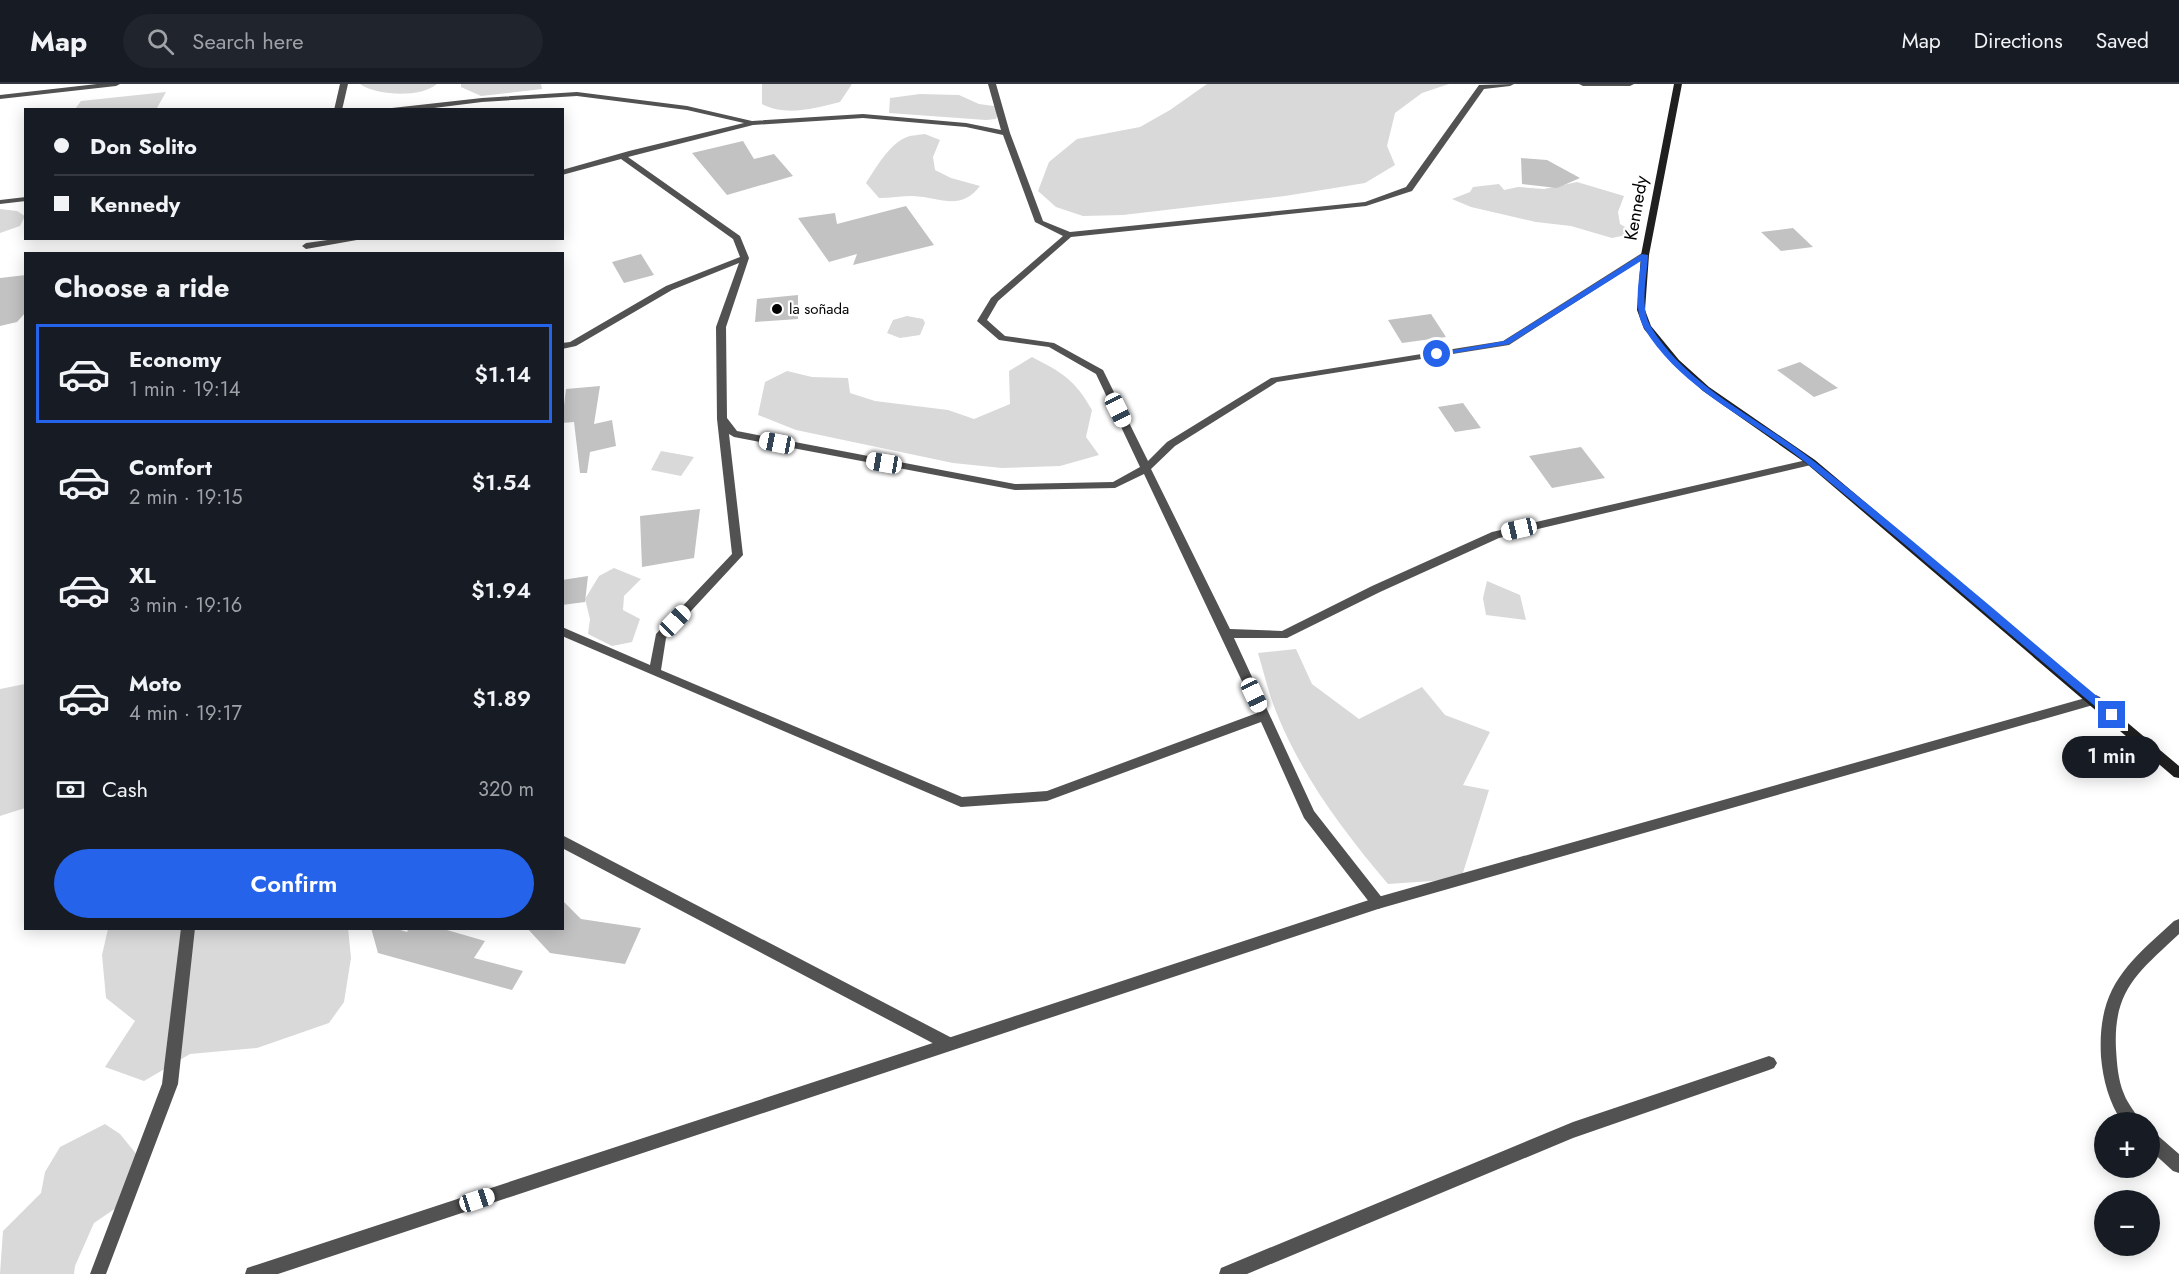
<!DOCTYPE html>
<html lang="en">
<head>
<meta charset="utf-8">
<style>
  body { margin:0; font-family:Jost,sans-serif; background:#20242c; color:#f1f3f6; height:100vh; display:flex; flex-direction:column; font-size:22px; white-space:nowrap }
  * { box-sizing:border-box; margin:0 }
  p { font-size:20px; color:#9ea1a6 }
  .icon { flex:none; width:33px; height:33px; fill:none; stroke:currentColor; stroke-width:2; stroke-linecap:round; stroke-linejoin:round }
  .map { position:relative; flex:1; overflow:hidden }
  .side { position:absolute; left:24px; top:168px; width:540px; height:678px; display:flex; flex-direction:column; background:#171b24; border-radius:0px; box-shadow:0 3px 15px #0003 }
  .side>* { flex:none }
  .hud { position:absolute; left:24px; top:24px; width:540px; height:132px; border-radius:0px; box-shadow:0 3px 15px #0003; display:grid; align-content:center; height:132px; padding:0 30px; background:#171b24 }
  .tools { position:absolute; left:2094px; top:1028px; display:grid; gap:12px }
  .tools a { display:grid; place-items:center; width:66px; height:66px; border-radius:50%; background:#171b24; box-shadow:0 3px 15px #0003; font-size:30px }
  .end { position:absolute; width:27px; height:27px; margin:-14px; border:8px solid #2563eb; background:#fff; box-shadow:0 0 0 3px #fff }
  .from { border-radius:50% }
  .bubble { position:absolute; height:42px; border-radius:21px; background:#171b24; box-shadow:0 3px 15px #0003; font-size:20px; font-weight:600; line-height:42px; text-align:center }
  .car { position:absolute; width:18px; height:36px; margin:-18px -9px; border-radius:8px; box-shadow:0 0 4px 2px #0007; background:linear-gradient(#fff 24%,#345 0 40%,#fff 0 76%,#345 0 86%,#fff 0) }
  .hud b { display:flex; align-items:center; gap:21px; height:57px; font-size:22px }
  .hud b+b { border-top:2px solid #363941 }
  .hud i { width:15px; height:15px; background:#f1f3f6 }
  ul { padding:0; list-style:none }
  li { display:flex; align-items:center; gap:18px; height:99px; margin:0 12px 9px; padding:0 18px; border:3px solid transparent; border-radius:0px }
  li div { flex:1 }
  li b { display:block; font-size:22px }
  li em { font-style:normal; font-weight:600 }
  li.selected { border-color:#2563eb }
  li>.icon { width:54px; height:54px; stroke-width:1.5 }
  h2 { padding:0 30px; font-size:27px; line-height:72px }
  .pay { display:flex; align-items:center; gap:15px; height:66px; padding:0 30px; font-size:22px }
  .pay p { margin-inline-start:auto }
  .action { display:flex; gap:12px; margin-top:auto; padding:12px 30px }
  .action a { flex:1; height:69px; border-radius:36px; background:#2563eb; color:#fff; font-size:24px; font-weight:600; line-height:69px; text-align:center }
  header { display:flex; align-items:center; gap:36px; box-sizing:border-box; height:84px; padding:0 30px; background:#171b24; border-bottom:2px solid #363941 }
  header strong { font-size:28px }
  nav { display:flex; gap:33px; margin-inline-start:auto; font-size:21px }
  .search { width:420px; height:54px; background:#20242c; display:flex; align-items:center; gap:15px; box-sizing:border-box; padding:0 21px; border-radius:33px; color:#9ea1a6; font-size:22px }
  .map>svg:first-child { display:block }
  .green { fill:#d9d9d9 }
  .building { fill:#c2c2c2 }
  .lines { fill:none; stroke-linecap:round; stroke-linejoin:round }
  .service { fill:#525252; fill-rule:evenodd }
  .minor { fill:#525252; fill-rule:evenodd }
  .tertiary { fill:#525252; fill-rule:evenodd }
  .secondary { fill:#1f1f1f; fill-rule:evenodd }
  .route { fill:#2563eb }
  .poi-dot { fill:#000; stroke:#fff; stroke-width:2 }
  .labels { text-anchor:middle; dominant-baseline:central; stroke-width:4.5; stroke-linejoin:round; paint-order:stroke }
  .far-poi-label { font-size:15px; fill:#000; stroke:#fff; text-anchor:start }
  .street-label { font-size:18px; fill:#000; stroke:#fff }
</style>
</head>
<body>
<header>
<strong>Map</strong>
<div class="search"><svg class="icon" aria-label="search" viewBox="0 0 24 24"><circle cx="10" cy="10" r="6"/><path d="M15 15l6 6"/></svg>Search here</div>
<nav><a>Map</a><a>Directions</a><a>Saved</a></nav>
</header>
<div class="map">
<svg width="2179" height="1190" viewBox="0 0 2179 1190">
  <rect width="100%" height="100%" fill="#fff"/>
  <path class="green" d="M360 0H437C421 14 377 12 360 0Z
    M461 0H541L542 5 481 12 461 3Z
    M762 0H852L840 18C815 24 786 33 762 20Z
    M1207 0H1449L1422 9 1395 29 1387 62 1395 81 1365 99 1285 112 1123 131 1083 132 1056 123 1038 107 1049 78 1077 55 1140 43 1170 26Z
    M166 8 157 24 75 25 81 17Z
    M920 10 959 11 979 20 1001 23 996 35 986 36 889 29 890 14Z
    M925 50 940 56 933 73 935 86 951 94 980 102C960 128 940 113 913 112 902 112 890 114 879 114L866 99C876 84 889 60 907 53 912 51 920 51 925 50Z
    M1577 98 1624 112 1618 128 1620 140 1636 149 1612 154 1571 142 1536 138 1471 123 1452 115 1470 108 1473 103 1499 100 1504 106 1518 103 1544 105Z
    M0 125 17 127 25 132 20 142 0 149Z
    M907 232 923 235 925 239 920 251 900 254 887 249 893 236Z
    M1032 273C1063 289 1075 296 1092 326L1086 353 1099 371 1060 382 1002 384 953 379 796 346 758 331 765 298 787 287 812 293 848 294 850 309 875 317 948 326 974 335 1010 320 1009 287Z
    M661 367 694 373 681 392 651 386Z
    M614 484 641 495 624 512 623 526 640 535 632 558 612 562 588 550 590 535 585 515 599 492Z
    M1487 497 1520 511 1526 536 1486 531 1483 514Z
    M1296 565 1312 600 1359 635 1422 603 1445 631 1490 648 1463 701 1489 706 1461 795 1388 800C1344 748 1303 694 1277 630 1269 611 1264 589 1258 569Z
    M25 600V724L0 732V605Z
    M348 844 351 874 344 918 329 939 257 964 190 970 144 997 105 983 135 937 106 914 102 871 108 845Z
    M105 1040 120 1050 142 1077 132 1113 94 1139 75 1182 74 1190H0L3 1147 41 1109 45 1088 60 1063Z"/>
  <path class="building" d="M743 57 754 75 774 70 793 92 727 111 692 69Z
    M1521 74 1547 76 1580 94 1557 104 1522 100Z
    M906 122 934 161 853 181 857 170 829 178 798 134 835 129 837 140Z
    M1793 144 1813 163 1781 167 1761 148Z
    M641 170 654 191 624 199 612 178Z
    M26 191V228L17 238 0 242V194Z
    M798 211V235L755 238 757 215Z
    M1431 230 1446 253 1402 259 1388 236Z
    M1800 278 1838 304 1814 313 1777 286Z
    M600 302 594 340 612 336 616 362 590 368 587 389H580L574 338 562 339 566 305Z
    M1463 319 1481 344 1455 348 1438 323Z
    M1581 363 1605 394 1552 404 1529 372Z
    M700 425 694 474 642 483 640 432Z
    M588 492 585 518 562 521V496Z
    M562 816 581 835 641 844 625 880 550 869 527 844H562Z
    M371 844H394L407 848 409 844H440L485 857 474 874 523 887 512 906 378 869Z"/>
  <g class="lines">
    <path class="service" d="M2179 835V850C2139 888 2113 905 2116 965 2117 980 2118 996 2124 1010 2128 1021 2136 1028 2140 1038H2122C2109 1018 2103 996 2101 973 2097 903 2127 880 2174 837Z
      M2150 1048 2156 1050 2179 1070V1089L2173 1087 2150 1066Z"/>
    <path class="minor" d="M97 0H120L116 2 0 15V11Z
      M340 0H348L342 26H334Z
      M988 0H996L1010 49 1043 137 1070 148 1365 118 1406 103 1479 1 1514 0 1510 2 1484 5 1412 107 1366 122 1071 153 998 217 987 236 1005 252 1054 259 1103 286 1148 377 1167 358 1271 294 1503 257 1642 169 1649 171 1509 261 1277 298 1175 362 1151 385 1230 545 1282 547 1372 502 1492 448 1811 375 1816 378 1811 381 1499 454 1380 508 1287 554H1234L1314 727 1383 815 1385 819 1383 823 1378 825 1373 823 1304 734 1261 638 1047 717 961 723 562 552V543L650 581 656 550 732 470 717 335 716 243 739 179 672 206 576 262 562 265V259L570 258 666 202 740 173 733 155 621 75 562 91V86L629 67 744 39 687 26 577 12 482 18 418 26 392 24 482 14 577 8 687 22 752 37 863 30 966 39 1001 46ZM863 34 966 43 1003 51 1035 138 1063 152 991 214 977 237 999 256 1049 263 1096 290 1140 383 1113 398 1015 400 737 347 727 334 726 243 749 174 740 152 628 73 753 41ZM729 350 734 353 1015 406 1115 404 1144 390 1257 629 1047 707 962 713 661 586 666 554 743 471Z
      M1579 0H1634L1630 2H1583Z
      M26 113V117L0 120V116Z
      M342 154H368L306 165 302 162 306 159Z
      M562 751 952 954 955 959 952 964 947 966 942 964 562 764Z
      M181 844H195L178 1000 106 1190H90L162 1000Z
      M1769 972 1774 974 1777 979 1774 984 1769 986 1573 1054 1247 1190H1219L1221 1184 1573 1038Z"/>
    <path class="tertiary" d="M2096 611 2100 613 2102 616 2100 619 1378 825 278 1190H245L247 1184 253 1182 1378 813Z"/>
    <path class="secondary" d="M1674 0H1682L1649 171 1645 226 1651 242 1679 276 1709 303 1815 376 2179 682V694L2174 693 1807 380 1703 307 1673 280 1644 245 1637 226 1641 171Z"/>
  </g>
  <path class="route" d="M1642 170 1648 171C1647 194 1639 223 1651 243 1688 304 1761 335 1815 378 1917 458 2016 545 2116 628V634H2109C2009 550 1911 464 1810 382 1756 337 1682 307 1644 244 1633 224 1639 198 1641 177L1509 260 1437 272 1433 270 1504 257Z"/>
  <circle class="poi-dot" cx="777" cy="225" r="6"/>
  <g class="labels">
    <g class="far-poi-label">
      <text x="789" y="225">la soñada</text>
    </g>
    <g class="street-label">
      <text transform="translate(1636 124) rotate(-80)">Kennedy</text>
    </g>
  </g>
</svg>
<div class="tools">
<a>+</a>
<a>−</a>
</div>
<i class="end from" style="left:1437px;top:270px"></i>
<i class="end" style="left:2112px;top:631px"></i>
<div class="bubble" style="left:2062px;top:652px;width:99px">1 min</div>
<i class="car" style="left:1118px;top:326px;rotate:154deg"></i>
<i class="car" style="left:777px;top:359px;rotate:281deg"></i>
<i class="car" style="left:884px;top:379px;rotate:280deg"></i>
<i class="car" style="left:1519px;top:445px;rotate:257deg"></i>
<i class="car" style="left:675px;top:537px;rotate:44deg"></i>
<i class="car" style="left:1254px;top:611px;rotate:155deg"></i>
<i class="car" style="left:477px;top:1116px;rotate:72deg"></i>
<div class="hud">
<b><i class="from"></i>Don Solito</b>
<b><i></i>Kennedy</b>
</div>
<section class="side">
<h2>Choose a ride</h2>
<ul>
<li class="selected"><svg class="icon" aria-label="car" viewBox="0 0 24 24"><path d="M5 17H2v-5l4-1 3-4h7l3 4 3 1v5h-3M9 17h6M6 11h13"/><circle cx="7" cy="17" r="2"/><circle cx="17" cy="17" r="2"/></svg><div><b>Economy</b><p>1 min · 19:14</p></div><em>$1.14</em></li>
<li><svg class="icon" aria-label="car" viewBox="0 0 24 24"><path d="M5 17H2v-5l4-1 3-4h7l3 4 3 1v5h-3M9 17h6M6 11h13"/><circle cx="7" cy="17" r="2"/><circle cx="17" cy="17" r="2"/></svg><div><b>Comfort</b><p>2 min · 19:15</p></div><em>$1.54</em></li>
<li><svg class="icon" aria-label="car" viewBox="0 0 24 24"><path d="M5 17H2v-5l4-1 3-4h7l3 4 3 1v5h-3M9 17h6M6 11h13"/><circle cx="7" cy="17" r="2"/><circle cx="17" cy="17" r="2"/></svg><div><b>XL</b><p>3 min · 19:16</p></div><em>$1.94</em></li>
<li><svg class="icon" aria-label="car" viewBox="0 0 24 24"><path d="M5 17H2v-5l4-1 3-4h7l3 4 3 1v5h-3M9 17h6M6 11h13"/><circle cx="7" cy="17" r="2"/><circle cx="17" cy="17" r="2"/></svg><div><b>Moto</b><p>4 min · 19:17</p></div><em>$1.89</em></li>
</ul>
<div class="pay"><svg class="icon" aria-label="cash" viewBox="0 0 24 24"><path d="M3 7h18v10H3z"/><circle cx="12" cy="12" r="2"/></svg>Cash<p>320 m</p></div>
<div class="action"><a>Confirm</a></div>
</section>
</div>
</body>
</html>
